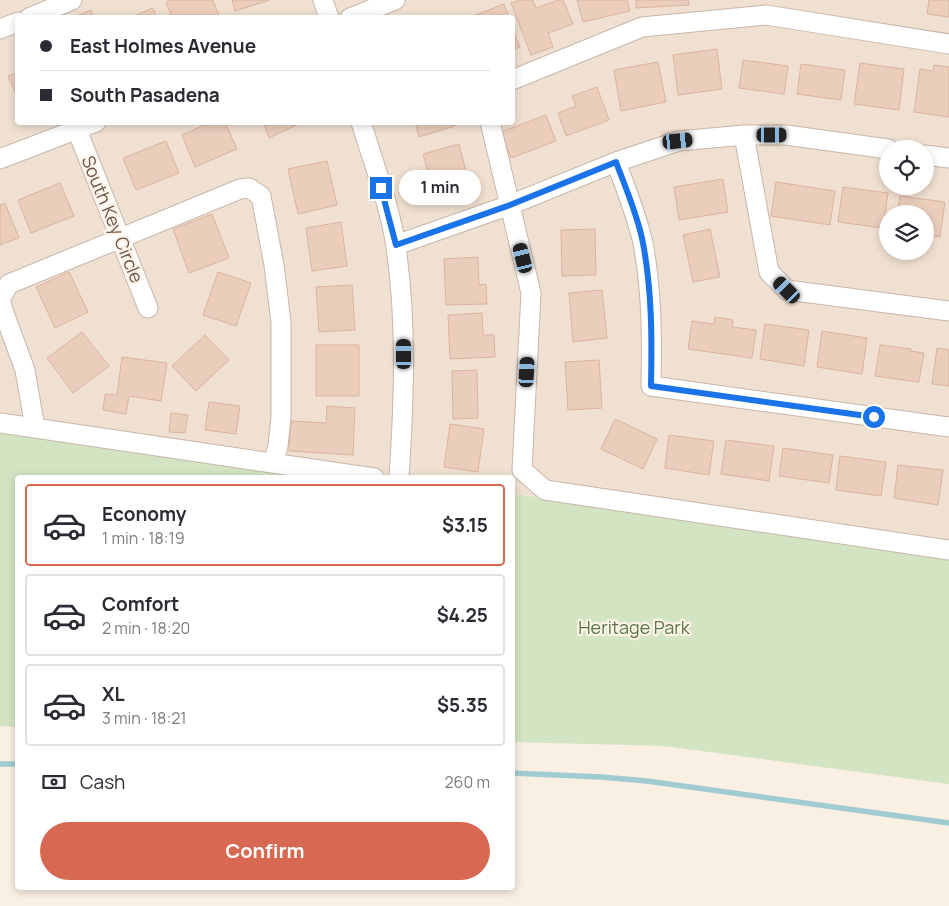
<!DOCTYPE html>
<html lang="en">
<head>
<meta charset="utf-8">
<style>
  body { margin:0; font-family:Manrope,sans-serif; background:#f2f2f3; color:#2b2b33; height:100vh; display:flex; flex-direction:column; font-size:19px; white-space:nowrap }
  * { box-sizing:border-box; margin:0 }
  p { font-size:16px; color:#7c7c81 }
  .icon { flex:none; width:28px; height:28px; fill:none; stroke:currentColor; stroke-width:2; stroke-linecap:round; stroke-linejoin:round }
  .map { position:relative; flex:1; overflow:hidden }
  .panel { position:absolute; left:15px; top:475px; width:500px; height:415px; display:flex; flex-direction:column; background:#fff; border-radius:5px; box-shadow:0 2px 8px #0003 }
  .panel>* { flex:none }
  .banner { position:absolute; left:15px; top:15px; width:500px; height:110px; border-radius:5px; box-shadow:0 2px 8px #0003; display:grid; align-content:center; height:110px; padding:0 25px; background:#fff }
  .tools { position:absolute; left:879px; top:140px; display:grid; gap:10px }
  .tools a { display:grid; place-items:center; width:55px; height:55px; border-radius:50%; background:#fff; box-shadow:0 2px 8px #0003; font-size:25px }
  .end { position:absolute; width:22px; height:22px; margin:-11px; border:6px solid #1a73e8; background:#fff; box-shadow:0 0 0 2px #fff }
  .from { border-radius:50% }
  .bubble { position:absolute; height:35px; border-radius:18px; background:#fff; box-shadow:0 2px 8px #0003; font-size:16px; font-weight:700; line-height:35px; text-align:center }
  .car { position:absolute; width:15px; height:30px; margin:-15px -8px; border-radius:6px; box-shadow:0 0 4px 1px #0007; background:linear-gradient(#222 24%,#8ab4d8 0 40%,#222 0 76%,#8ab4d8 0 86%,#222 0) }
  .banner b { display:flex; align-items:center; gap:18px; height:48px; font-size:19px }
  .banner b+b { border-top:1px solid #e1e1e2 }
  .banner i { width:12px; height:12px; background:#2b2b33 }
  ul { padding:9px 0 0; list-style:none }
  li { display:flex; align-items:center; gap:15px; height:82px; margin:0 10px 8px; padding:0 15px; border:2px solid #e1e1e2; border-radius:5px }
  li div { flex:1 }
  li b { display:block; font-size:19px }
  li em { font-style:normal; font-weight:700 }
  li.active { border-color:#d76953 }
  li>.icon { width:45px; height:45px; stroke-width:1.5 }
  .pay { display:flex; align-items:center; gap:12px; height:55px; padding:0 25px; font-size:19px }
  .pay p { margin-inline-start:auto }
  .button { display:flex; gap:10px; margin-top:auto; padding:10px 25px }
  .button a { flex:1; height:58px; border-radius:30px; background:#d76953; color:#fff; font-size:20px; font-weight:700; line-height:58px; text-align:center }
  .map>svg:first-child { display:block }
  .residential { fill:#f0e0d1; fill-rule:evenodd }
  .green { fill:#d2e4c2 }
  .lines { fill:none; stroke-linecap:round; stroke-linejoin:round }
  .stream { stroke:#a0ccd1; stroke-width:5.5 }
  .building { fill:#ebcdbc; stroke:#dcb39f }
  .minor-casing { stroke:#c8b6aa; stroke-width:21 }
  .minor { stroke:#fff; stroke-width:19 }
  .route { stroke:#1a73e8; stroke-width:6 }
  .labels { text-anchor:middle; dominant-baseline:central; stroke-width:4.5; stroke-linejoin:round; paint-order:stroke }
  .street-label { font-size:18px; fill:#6d564b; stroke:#fdf3e7 }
  .park-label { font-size:18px; fill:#587848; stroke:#fdf3e7 }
</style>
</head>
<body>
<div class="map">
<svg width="949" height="906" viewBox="0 0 949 906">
  <rect width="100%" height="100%" fill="#f9efe2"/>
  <path class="residential" d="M0 0H949V546L513 494 512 478 406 477 0 415ZM18 18H512V122H18ZM888 149H925V186H888ZM888 214H925V251H888Z"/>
  <path class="green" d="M0 415 406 477 18 478 17 727 0 726Z
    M512 494 949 546V784L664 746 513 742Z"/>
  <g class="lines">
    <path class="stream" d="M0 764H18
      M512 773 601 777 647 781 949 823"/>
  </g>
  <path class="building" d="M171 0H213L220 18H172L166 2Z
    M232 0H270L235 11Z
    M520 0H533L536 8 558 0H563L573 24 548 33 553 47 531 55 511 3Z
    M577 0H627L630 11 583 22Z
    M636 0H688L689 5 636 8Z
    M929 0H949V17L927 14Z
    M504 4 509 18H468Z
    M153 8 157 18H129Z
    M91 10 94 18H74V17Z
    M512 28 520 47 512 50Z
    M717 49 722 89 678 95 673 55Z
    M743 60 788 66 784 94 739 88Z
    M658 62 666 102 621 111 614 70Z
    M860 63 904 69 899 110 854 104Z
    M801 64 845 70 841 100 797 94Z
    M934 65 949 67V117L914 112 920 69 933 71Z
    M18 72V98L8 76Z
    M597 87 609 120 566 136 558 113 576 106 572 96Z
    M546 115 556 141 511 158 501 132Z
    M211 122H225L237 149 195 167 182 135Z
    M263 122H303L269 138Z
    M415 122H454L455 126 419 137Z
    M166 141 179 173 136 190 123 158Z
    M459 144 470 187 434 197 423 154Z
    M327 161 337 205 298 214 288 169Z
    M723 179 728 212 679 220 674 187Z
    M776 182 835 191 830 225 771 216Z
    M60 183 74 216 31 233 18 200Z
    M843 187 888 193 883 228 838 222Z
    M900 196 945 202 940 237 925 234V214H897Z
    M5 203 19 238 0 245V205Z
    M212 214 229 258 189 273 173 229Z
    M341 222 347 266 312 271 306 228Z
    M595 229 596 275 562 276 561 230Z
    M710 229 720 277 693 282 683 235Z
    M478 257 479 285 486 284 487 304 446 305 444 259Z
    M69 272 88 312 55 328 36 287Z
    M218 272 251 283 236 326 203 315Z
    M352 285 355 330 319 332 316 287Z
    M602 290 607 338 573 342 569 293Z
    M482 313 483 335H494L495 357 450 359 448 315Z
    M715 317 733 320 732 327 756 330 752 358 688 349 692 321 714 324Z
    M765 324 809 330 804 366 760 359Z
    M822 331 867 338 862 374 817 367Z
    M82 332 109 366 73 393 47 358Z
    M205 335 229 360 196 391 172 366Z
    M316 345H359V396H316Z
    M880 345 911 349 910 351 924 353 919 382 875 376Z
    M937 348 949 350V386L932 384Z
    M122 357 167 363 161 401 129 396 126 414 103 410 105 394 117 395Z
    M599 360 602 408 568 410 565 362Z
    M477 370 478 418 453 419 452 371Z
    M209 402 240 406 236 434 205 430Z
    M327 406 355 408 353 455 289 451 291 421 326 423Z
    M171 413 188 415 185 433 169 432Z
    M615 419 657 439 643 469 601 449Z
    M450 424 484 429 478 472 444 467Z
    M669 435 714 441 709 475 665 468Z
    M726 440 774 446 769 481 721 474Z
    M783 448 833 455 829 483 779 476Z
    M840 456 886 462 881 496 836 490Z
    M898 465 943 470 938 505 894 498Z"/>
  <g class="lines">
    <defs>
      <path id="minor" d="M323 0 329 18
        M29 18 72 0
        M350 18 395 0
        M0 29 18 22
        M512 80 642 27 766 15 949 44
        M361 122C373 162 390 206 396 247 407 324 404 400 399 478
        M490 122 531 293 522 470 545 490 949 550
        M77 130 148 308
        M744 135 769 272 787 290 949 311
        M925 155 949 158
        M0 159 96 122
        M616 162C626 189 637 216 643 243 652 291 652 338 651 386L949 427
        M396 245 510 205 616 162 679 141 744 135H786L888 149
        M0 423 374 478
        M35 428 25 370 4 313 0 299 9 284 240 189 249 188 261 196 274 265 281 322V417L278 446 273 463"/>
    </defs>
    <use href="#minor" class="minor-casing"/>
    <use href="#minor" class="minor"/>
  </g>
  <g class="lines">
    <path class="route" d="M381 188 396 245 510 205 616 162C626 189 638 216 643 243 652 291 652 338 651 386L874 417"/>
  </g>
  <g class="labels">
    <g class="street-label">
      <text transform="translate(113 219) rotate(68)">South Key Circle</text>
    </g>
    <g class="park-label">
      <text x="634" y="627">Heritage Park</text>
    </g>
  </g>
</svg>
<div class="tools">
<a><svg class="icon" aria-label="locate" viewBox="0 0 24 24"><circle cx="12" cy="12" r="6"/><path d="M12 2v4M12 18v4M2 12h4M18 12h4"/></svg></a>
<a><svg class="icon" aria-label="layers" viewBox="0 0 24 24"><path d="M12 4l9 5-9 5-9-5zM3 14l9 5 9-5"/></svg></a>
</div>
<i class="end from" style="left:874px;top:417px"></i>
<i class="end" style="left:381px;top:188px"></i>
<div class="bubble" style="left:399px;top:170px;width:82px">1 min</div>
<i class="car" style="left:772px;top:135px;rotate:90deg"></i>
<i class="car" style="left:678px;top:141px;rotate:84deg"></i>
<i class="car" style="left:523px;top:258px;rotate:346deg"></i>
<i class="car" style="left:787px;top:290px;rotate:315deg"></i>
<i class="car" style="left:404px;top:354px;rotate:0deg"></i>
<i class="car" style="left:527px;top:372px;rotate:3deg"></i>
<div class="banner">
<b><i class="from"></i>East Holmes Avenue</b>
<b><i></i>South Pasadena</b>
</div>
<section class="panel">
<ul>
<li class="active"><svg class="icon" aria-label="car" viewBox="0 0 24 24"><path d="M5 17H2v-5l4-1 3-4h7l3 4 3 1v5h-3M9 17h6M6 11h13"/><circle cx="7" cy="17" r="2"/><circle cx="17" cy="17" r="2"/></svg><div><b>Economy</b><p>1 min · 18:19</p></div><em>$3.15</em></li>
<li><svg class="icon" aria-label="car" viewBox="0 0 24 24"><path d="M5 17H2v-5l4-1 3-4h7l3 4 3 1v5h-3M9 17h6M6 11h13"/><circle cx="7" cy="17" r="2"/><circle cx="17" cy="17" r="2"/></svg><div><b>Comfort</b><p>2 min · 18:20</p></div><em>$4.25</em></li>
<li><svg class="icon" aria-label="car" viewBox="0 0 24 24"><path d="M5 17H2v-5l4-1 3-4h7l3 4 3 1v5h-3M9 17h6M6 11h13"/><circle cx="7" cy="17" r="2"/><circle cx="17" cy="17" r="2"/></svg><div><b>XL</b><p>3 min · 18:21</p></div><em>$5.35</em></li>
</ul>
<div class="pay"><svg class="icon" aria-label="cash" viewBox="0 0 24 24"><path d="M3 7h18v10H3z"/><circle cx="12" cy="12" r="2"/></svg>Cash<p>260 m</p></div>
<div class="button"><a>Confirm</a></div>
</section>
</div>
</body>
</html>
